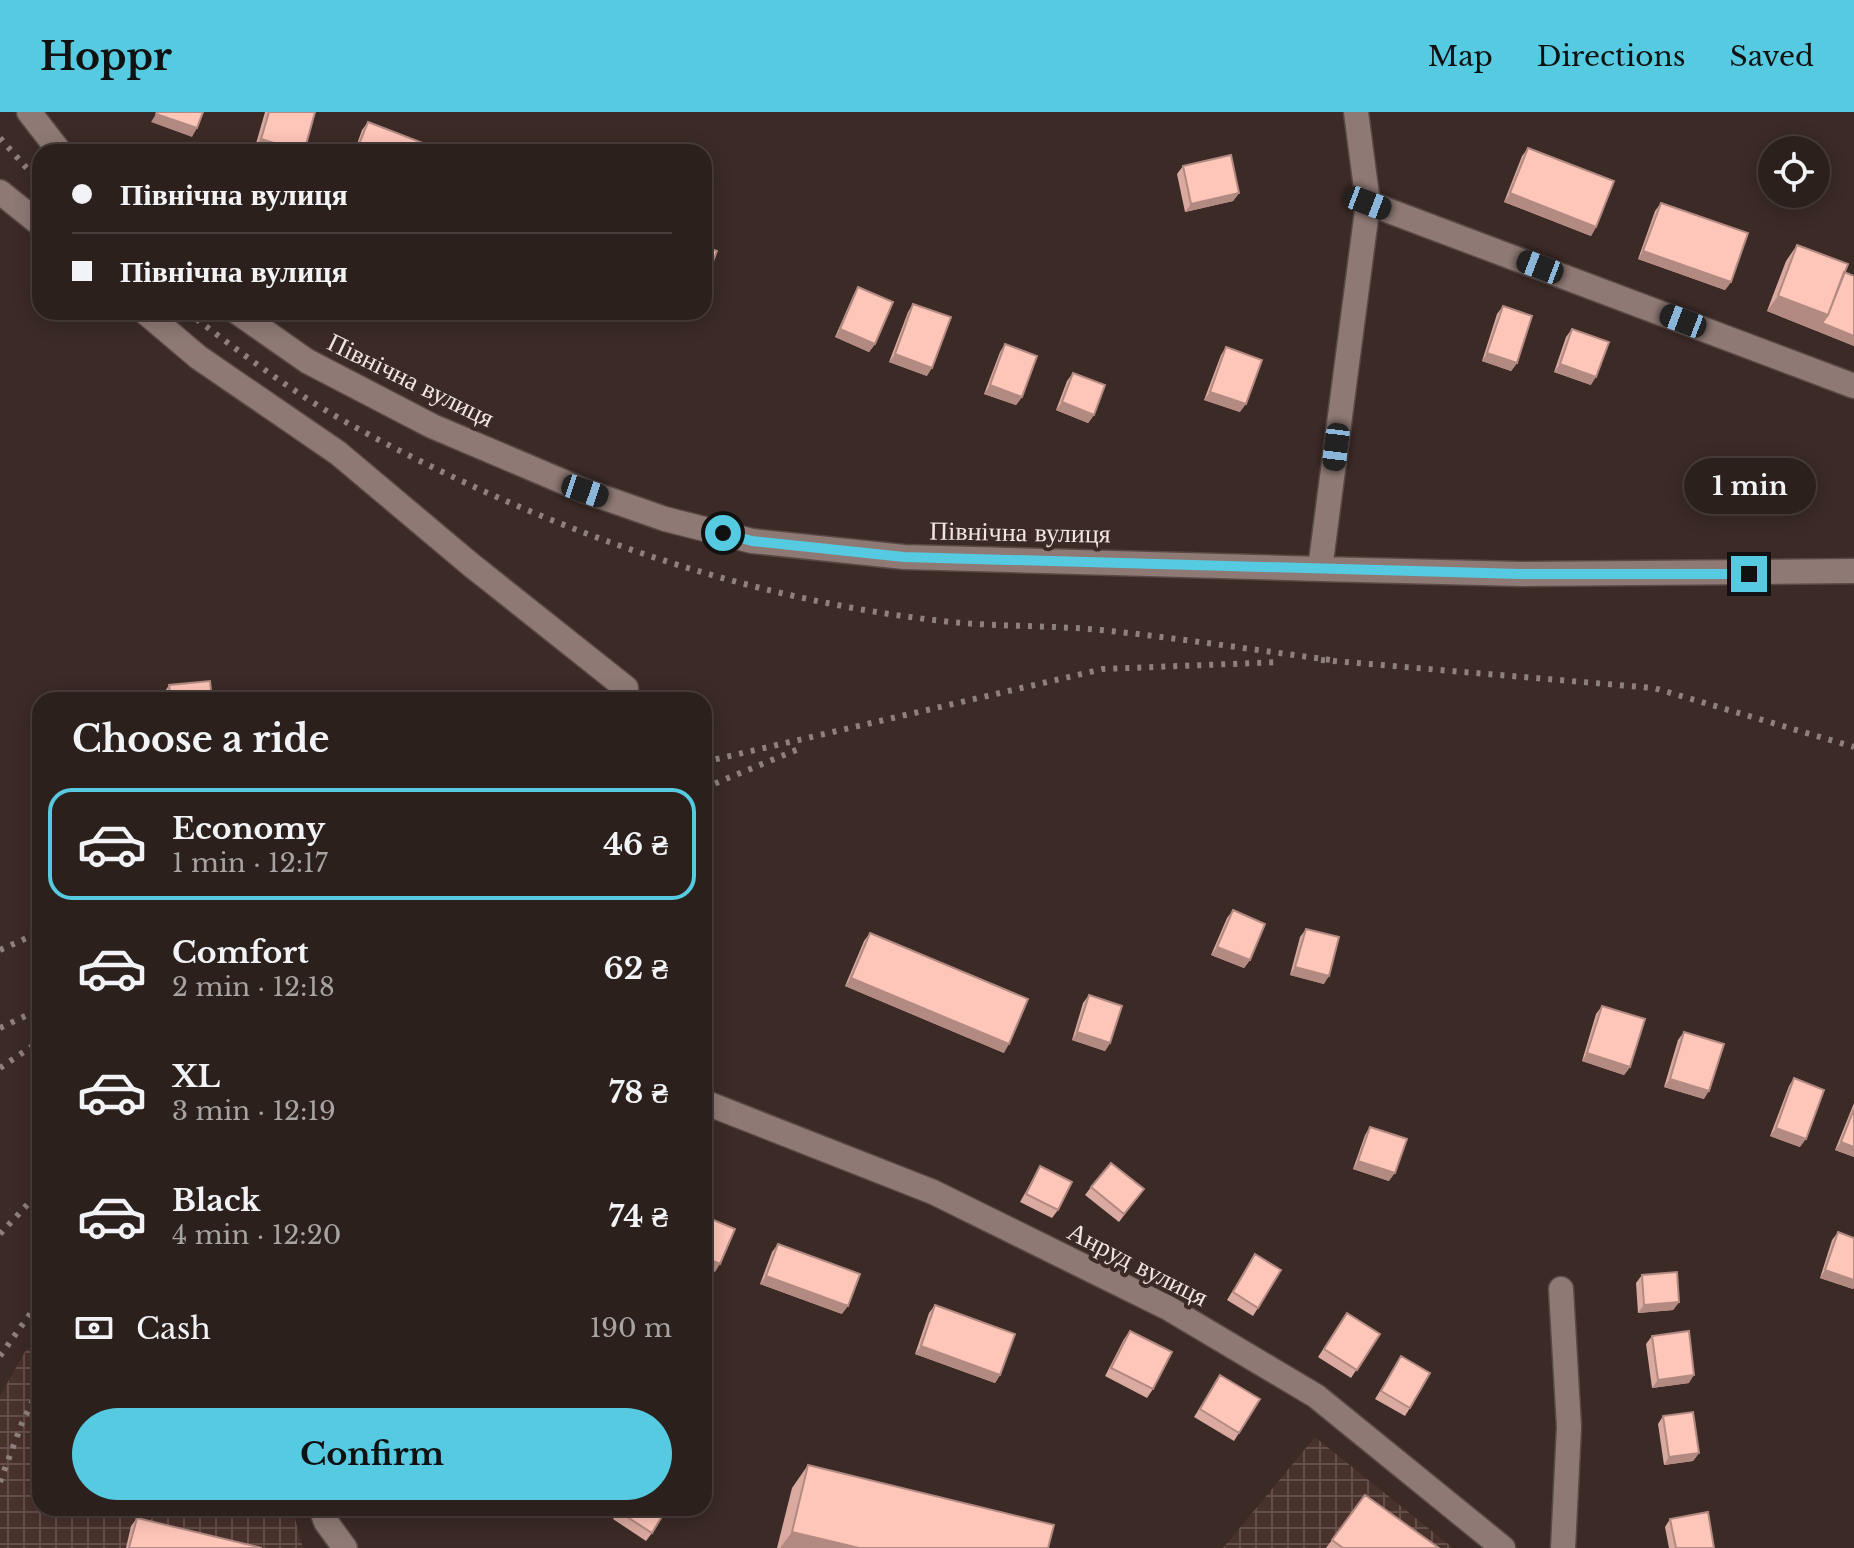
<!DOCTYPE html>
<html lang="en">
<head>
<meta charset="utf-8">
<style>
  body { margin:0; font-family:"Libre Baskerville",serif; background:#382d29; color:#f1f3f6; height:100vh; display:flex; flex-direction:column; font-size:30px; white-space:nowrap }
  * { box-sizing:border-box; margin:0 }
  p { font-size:26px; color:#a6a3a3 }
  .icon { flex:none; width:44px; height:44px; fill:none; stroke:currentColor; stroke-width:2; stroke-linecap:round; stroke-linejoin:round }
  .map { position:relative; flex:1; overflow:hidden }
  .details { position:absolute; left:32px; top:580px; width:680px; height:824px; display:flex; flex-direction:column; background:#2c201c; border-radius:24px; box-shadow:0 4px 20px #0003,0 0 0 2px #483e3b }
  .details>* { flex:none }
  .top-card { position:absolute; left:32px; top:32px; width:680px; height:176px; border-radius:24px; box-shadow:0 4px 20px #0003,0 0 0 2px #483e3b; display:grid; align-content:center; height:176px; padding:0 40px; background:#2c201c }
  .fabs { position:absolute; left:1758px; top:24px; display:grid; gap:16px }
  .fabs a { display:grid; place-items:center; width:72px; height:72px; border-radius:50%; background:#2c201c; box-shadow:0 4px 20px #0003,0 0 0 2px #483e3b; font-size:40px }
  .end { position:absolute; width:36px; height:36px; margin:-18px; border:10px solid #55cae0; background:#111; box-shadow:0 0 0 4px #111 }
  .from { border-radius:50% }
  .bubble { position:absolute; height:56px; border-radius:28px; background:#2c201c; box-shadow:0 4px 20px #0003,0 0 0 2px #483e3b; font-size:26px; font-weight:700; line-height:56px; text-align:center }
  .car { position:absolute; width:24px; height:48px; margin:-24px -12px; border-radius:10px; box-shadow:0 0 6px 2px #0007; background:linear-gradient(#222 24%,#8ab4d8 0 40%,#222 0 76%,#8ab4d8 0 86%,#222 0) }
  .top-card b { display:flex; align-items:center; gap:28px; height:76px; font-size:30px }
  .top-card b+b { border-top:2px solid #483e3b }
  .top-card i { width:20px; height:20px; background:#f1f3f6 }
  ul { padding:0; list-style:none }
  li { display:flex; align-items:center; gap:24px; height:112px; margin:0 16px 12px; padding:0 24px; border:4px solid transparent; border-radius:24px }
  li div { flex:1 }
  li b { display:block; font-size:30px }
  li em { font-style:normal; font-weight:700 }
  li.selected { border-color:#55cae0 }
  li>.icon { width:72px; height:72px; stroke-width:1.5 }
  h2 { padding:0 40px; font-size:36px; line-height:96px }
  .pay { display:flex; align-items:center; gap:20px; height:88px; padding:0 40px; font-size:30px }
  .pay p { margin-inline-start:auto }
  .button { display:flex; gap:16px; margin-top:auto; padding:16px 40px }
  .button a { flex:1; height:92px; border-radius:48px; background:#55cae0; color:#111; font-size:32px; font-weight:700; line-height:92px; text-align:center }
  header { display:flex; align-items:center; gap:48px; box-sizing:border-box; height:112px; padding:0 40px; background:#55cae0; color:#111 }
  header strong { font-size:38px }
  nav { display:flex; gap:44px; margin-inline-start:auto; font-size:28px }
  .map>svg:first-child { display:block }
  .industrial { fill:url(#industrial-grid) }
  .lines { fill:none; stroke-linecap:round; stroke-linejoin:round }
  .minor-casing { stroke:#584946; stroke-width:27 }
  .minor { stroke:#8e7974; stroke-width:24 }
  .rail { stroke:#8e807c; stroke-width:6; stroke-dasharray:4 8; stroke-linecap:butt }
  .wall { fill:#daa99f }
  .shaded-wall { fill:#b28a82 }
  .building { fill:#fec5b9; stroke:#b28a82; stroke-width:2 }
  .route { stroke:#55cae0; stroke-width:10 }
  .labels { text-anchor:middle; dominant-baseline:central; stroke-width:8; stroke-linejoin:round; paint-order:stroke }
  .street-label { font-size:26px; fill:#f1e5e2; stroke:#3b2a26 }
</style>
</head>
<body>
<header>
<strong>Hoppr</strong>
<nav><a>Map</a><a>Directions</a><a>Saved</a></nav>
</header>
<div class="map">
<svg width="1854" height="1436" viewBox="0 0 1854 1436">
  <defs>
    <pattern id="industrial-grid" width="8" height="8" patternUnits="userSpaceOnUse" patternTransform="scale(2)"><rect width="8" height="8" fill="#49312c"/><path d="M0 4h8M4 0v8" fill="none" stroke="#644f4a"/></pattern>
  </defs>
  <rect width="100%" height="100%" fill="#3b2a26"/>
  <path class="industrial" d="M27 1236 40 1242V1396H292L303 1436H0V1284Z
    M1315 1325 1453 1436H1223Z"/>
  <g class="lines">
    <defs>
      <path id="minor" d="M29 0 60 40
        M0 80 40 112
        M1368 91 1854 274
        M145 200 198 245 338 341 470 452 626 576
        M237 200 307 249 432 314 585 379 665 407 752 429 904 445 1320 457 1521 462 1854 459
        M1320 457 1368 91 1356 0
        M704 990 933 1080 1168 1196 1316 1284 1503 1436
        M1561 1177 1569 1315 1563 1436
        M321 1396 326 1410 345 1436"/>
    </defs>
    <use href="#minor" class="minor-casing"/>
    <use href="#minor" class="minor"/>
    <path class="rail" d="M0 26 40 71
      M187 200C240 240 294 282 353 314 534 413 736 486 942 509 995 515 1048 513 1101 518 1178 526 1255 538 1331 548
      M1321 548 1654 576 1854 635
      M704 650 1103 557 1281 550
      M704 676 801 636
      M0 838 40 820
      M0 916 40 897
      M0 956 40 929
      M0 1122 40 1079
      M0 1244 40 1188
      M0 1370 22 1311 40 1274"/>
  </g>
  <path class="wall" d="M265 0H315L304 40H272L255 35Z
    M368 10 435 40H354L362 18Z
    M1528 36 1596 115 1591 124 1504 90 1522 44Z
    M1183 54 1239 81 1233 89 1185 100 1177 62Z
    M1661 91 1731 170 1725 178 1638 147 1655 99Z
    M1797 133 1844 160 1854 164V234L1767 199 1786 149Z
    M858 175 875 232 869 240 835 225 853 184Z
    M913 192 927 264 889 250 908 200Z
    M1503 194 1517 251 1511 259 1482 249 1497 202Z
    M1572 217 1591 273 1554 260 1566 225Z
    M1005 232 1022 285 1016 293 984 282 1000 240Z
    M1226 235 1240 300 1204 288 1221 243Z
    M1073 261 1094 303 1088 311 1056 298 1067 269Z
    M169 573 212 588H164V581Z
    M1233 798 1250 848 1244 856 1211 843 1227 806Z
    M1306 817 1324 872 1290 863 1300 825Z
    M870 821 1004 941 845 874 864 829Z
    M1089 883 1110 931 1105 939 1072 928 1083 891Z
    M1602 894 1630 955 1624 963 1582 949 1596 902Z
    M1684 920 1704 987 1664 975 1678 928Z
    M1794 966 1800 1035 1770 1024 1789 974Z
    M1854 991V1045L1835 1038Z
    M1370 1015 1389 1069 1353 1057 1365 1023Z
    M1040 1054 1058 1098 1052 1106 1020 1090Z
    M1091 1075 1144 1077 1119 1110 1085 1083Z
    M1838 1120 1853 1177 1820 1166 1832 1128Z
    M778 1132 842 1202 760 1172 772 1140Z
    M1255 1142 1258 1196 1253 1204 1227 1188Z
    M1642 1163 1679 1190 1673 1198 1638 1201 1636 1171Z
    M935 1193 1000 1263 995 1271 915 1242 929 1201Z
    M1347 1201 1380 1222 1351 1266 1318 1245Z
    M1130 1219 1153 1277 1147 1286 1105 1264 1124 1227Z
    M1652 1224 1689 1271 1652 1276 1646 1232Z
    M1401 1244 1410 1296 1405 1304 1375 1287Z
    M1215 1271 1239 1321 1234 1329 1194 1305Z
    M1663 1304 1699 1341 1693 1349 1664 1353 1658 1312Z
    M808 1353 1048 1436H777L792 1376Z
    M1365 1383 1439 1436H1326Z
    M620 1396 652 1421 646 1429 613 1407Z
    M137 1406 262 1436H126L131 1414Z
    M1670 1407 1714 1436H1669L1665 1415Z"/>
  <path class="shaded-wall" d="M156 2 197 16 192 25 151 10Z
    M261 27 304 40H272L255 35Z
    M1239 81 1233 89 1185 100 1191 92Z
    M1510 81 1596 115 1591 124 1504 90Z
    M1643 139 1731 170 1725 178 1638 147Z
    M1778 184 1828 203 1817 219 1767 199Z
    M1822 211 1854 224V234L1817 219Z
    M840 217 875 232 869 240 835 225Z
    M1487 241 1517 251 1511 259 1482 249Z
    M895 242 932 256 927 264 889 250Z
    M1560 252 1596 265 1591 273 1554 260Z
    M990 273 1022 285 1016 293 984 282Z
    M1210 280 1246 292 1240 300 1204 288Z
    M1062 290 1094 303 1088 311 1056 298Z
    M1217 835 1250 848 1244 856 1211 843Z
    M1295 855 1329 864 1324 872 1290 863Z
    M851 866 1009 932 1004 941 845 874Z
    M1077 920 1110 931 1105 939 1072 928Z
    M1587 941 1630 955 1624 963 1582 949Z
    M1670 967 1709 979 1704 987 1664 975Z
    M1776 1016 1806 1027 1800 1035 1770 1024Z
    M1841 1030 1854 1035V1045L1835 1038Z
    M1358 1049 1395 1061 1389 1069 1353 1057Z
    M704 1145 720 1152 715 1160 704 1156Z
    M1825 1158 1854 1168V1176L1853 1177 1820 1166Z
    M766 1164 848 1194 842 1202 760 1172Z
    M1679 1190 1673 1198 1638 1201 1644 1193Z
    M921 1234 1000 1263 995 1271 915 1242Z
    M1694 1263 1689 1271 1652 1276 1658 1268Z
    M1699 1341 1693 1349 1664 1353 1669 1345Z
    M792 1420 859 1436H780Z"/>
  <path class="building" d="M157 0H203L197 16 156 2Z
    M269 0H315L304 40 261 27Z
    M368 10 436 36 435 40H356Z
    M1528 36 1614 69 1596 115 1510 81Z
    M1231 43 1239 81 1191 92 1183 54Z
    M1661 91 1748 121 1731 170 1643 139Z
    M1797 133 1848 152 1828 203 1778 184Z
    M704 134 717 139 704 173Z
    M1844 160 1854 164V224L1822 211 1828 203Z
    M858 175 893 190 875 232 840 217Z
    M913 192 951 205 932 256 895 242Z
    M1503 194 1532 204 1517 251 1487 241Z
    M1572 217 1609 230 1596 265 1560 252Z
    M1005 232 1037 244 1022 285 990 273Z
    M1226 235 1262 248 1246 292 1210 280Z
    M1073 261 1105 273 1094 303 1062 290Z
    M210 569 212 588H171L169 573Z
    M400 580 402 588H361Z
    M1233 798 1265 812 1250 848 1217 835Z
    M1306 817 1339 825 1329 864 1295 855Z
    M870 821 1028 887 1009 932 851 866Z
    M1089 883 1122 894 1110 931 1077 920Z
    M1602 894 1645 907 1630 955 1587 941Z
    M1684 920 1724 932 1709 979 1670 967Z
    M1794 966 1824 978 1806 1027 1776 1016Z
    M1854 997V1035L1841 1030Z
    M1370 1015 1407 1027 1395 1061 1358 1049Z
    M1111 1051 1144 1077 1124 1102 1091 1075Z
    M1040 1054 1072 1070 1058 1098 1026 1082Z
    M704 1104 735 1117 720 1152 704 1145Z
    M1838 1120 1854 1126V1168L1825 1158Z
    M778 1132 860 1162 848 1194 766 1164Z
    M1255 1142 1281 1158 1258 1196 1233 1180Z
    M1677 1160 1679 1190 1644 1193 1642 1163Z
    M935 1193 1015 1222 1000 1263 921 1234Z
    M1347 1201 1380 1222 1357 1258 1324 1237Z
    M1130 1219 1172 1240 1153 1277 1111 1256Z
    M1689 1219 1694 1263 1658 1268 1652 1224Z
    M1401 1244 1430 1261 1410 1296 1381 1279Z
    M1220 1263 1260 1287 1239 1321 1200 1297Z
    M1693 1300 1699 1341 1669 1345 1663 1304Z
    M808 1353 1054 1413 1048 1436H859L792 1420Z
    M1365 1383 1439 1436H1343L1332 1428Z
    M620 1396H667L652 1421 618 1399Z
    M1708 1400 1714 1436H1676L1670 1407Z
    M137 1406 262 1436H129Z"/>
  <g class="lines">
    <path class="route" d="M723 421 752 429 904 445 1521 462H1749"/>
  </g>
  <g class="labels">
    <g class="street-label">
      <text transform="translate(411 268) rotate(26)">Північна вулиця</text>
      <text transform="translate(1020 420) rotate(1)">Північна вулиця</text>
      <text transform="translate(1138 1152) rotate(27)">Анруд вулиця</text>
    </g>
  </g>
</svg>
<div class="fabs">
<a><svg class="icon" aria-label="locate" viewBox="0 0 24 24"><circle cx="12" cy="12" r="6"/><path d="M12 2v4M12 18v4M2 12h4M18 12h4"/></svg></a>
</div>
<i class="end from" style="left:723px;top:421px"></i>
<i class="end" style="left:1749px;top:462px"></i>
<div class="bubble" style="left:1684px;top:346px;width:132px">1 min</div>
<i class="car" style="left:1368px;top:91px;rotate:111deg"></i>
<i class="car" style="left:1540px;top:155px;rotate:291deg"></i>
<i class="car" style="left:1683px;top:209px;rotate:291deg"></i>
<i class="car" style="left:1336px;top:335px;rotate:187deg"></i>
<i class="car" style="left:585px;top:379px;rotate:109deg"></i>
<div class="top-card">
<b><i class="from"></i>Північна вулиця</b>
<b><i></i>Північна вулиця</b>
</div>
<section class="details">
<h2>Choose a ride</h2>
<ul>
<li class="selected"><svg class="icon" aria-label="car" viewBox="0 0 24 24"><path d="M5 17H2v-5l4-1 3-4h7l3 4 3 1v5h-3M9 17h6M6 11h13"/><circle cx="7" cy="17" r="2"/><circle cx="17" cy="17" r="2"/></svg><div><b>Economy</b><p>1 min · 12:17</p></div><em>46 ₴</em></li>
<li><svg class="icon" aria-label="car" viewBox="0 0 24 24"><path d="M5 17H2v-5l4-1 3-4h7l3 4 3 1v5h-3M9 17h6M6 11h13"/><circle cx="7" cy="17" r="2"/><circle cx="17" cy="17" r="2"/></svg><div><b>Comfort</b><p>2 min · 12:18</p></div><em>62 ₴</em></li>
<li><svg class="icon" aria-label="car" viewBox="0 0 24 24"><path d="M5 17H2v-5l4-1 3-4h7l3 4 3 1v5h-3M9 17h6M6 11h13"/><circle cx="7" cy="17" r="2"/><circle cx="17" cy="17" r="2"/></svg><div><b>XL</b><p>3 min · 12:19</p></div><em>78 ₴</em></li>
<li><svg class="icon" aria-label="car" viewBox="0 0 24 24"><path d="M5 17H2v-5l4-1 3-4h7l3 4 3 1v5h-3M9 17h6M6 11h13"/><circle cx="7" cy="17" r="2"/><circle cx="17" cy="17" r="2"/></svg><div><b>Black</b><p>4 min · 12:20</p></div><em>74 ₴</em></li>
</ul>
<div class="pay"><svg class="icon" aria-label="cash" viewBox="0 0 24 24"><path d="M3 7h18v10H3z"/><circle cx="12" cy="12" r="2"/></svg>Cash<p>190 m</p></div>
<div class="button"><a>Confirm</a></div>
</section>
</div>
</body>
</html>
